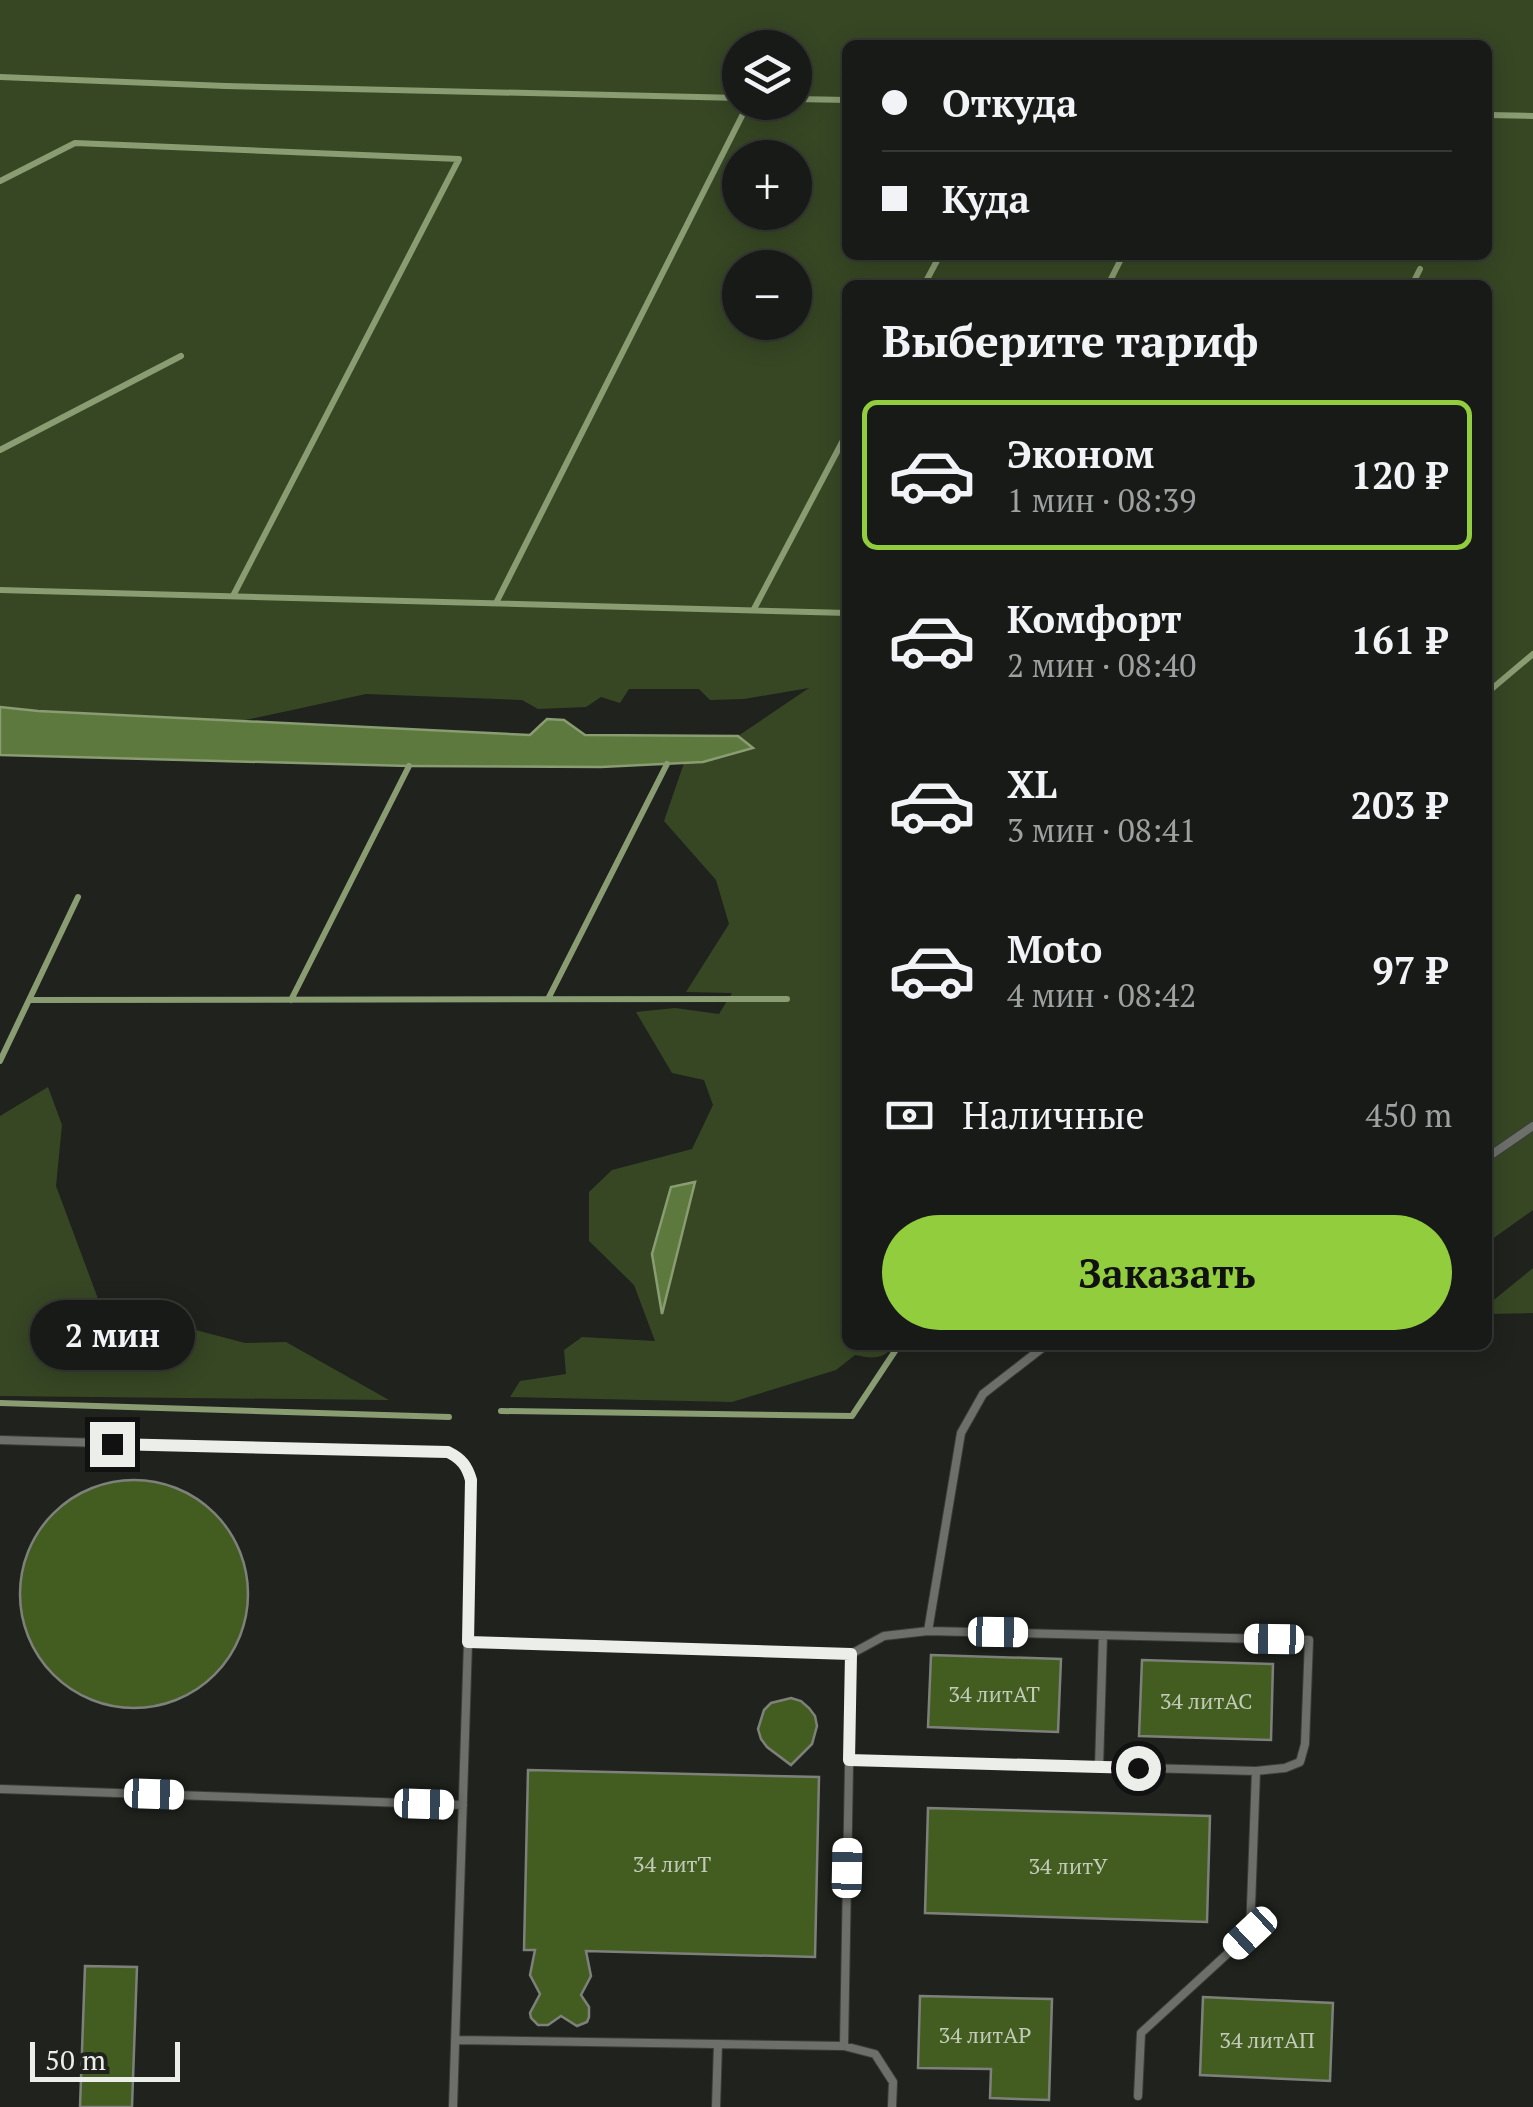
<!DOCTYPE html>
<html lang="ru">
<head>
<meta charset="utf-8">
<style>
  body { margin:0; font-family:"PT Serif",serif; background:#242723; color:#f1f3f6; height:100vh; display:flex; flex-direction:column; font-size:38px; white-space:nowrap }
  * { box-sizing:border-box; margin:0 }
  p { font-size:32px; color:#9ea1a1 }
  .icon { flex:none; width:55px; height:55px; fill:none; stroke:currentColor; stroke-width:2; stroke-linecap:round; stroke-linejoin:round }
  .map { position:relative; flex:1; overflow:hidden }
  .sheet { position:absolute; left:842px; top:280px; width:650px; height:1070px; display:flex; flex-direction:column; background:#171a16; border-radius:15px; box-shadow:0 5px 25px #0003,0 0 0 2px #363835 }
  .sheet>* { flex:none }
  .top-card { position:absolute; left:842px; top:40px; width:650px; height:220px; border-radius:15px; box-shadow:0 5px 25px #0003,0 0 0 2px #363835; display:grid; align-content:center; height:220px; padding:0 40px; background:#171a16 }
  .controls { position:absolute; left:722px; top:30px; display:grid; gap:20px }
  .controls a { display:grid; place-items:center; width:90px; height:90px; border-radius:50%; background:#171a16; box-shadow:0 5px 25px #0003,0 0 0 2px #363835; font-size:50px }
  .scale { position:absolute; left:30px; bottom:25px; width:150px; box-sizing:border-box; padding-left:10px; border:5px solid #eceeea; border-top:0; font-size:28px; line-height:35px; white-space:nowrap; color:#eceeea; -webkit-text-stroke:8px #1f221d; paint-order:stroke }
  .end { position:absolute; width:45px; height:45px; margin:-22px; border:12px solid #eceeea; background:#111; box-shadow:0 0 0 5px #111 }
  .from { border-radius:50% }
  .bubble { position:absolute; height:70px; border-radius:35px; background:#171a16; box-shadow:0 5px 25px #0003,0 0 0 2px #363835; font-size:32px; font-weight:700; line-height:70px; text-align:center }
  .car { position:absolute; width:30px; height:60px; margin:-30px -15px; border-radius:12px; box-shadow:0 0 8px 2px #0007; background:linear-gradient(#fff 24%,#345 0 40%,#fff 0 76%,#345 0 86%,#fff 0) }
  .top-card b { display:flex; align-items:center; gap:35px; height:95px; font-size:38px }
  .top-card b+b { border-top:2px solid #363835 }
  .top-card i { width:25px; height:25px; background:#f1f3f6 }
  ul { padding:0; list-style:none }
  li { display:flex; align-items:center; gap:30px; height:150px; margin:0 20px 15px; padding:0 20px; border:5px solid transparent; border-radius:15px }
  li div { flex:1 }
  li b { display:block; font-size:38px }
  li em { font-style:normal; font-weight:700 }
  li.selected { border-color:#92cd3e }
  li>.icon { width:90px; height:90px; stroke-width:1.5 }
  h2 { padding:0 40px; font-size:45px; line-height:120px }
  .pay { display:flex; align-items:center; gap:25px; height:110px; padding:0 40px; font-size:38px }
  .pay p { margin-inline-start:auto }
  .primary-button { display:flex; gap:20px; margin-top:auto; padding:20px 40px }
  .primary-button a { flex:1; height:115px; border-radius:60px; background:#92cd3e; color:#111; font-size:40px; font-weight:700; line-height:115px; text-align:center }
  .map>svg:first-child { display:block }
  .green { fill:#374724; fill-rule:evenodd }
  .water { fill:#5e793e; stroke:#899c72; stroke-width:2.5 }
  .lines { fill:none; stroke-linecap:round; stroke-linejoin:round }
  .stream { stroke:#899c72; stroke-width:6 }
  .building { fill:#435d21; stroke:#7e817b; stroke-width:2.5 }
  .lane-casing { stroke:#3b3d39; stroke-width:10 }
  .lane { stroke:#6d706a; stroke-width:8 }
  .route { stroke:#eceeea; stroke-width:12 }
  .labels { text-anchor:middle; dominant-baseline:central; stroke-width:8; stroke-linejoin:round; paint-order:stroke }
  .number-label { font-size:22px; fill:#c2cab8 }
</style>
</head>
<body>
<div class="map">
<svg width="1533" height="2107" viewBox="0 0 1533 2107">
  <rect width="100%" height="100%" fill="#1f221d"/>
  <path class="green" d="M0 0H1533V1210L1488 1242V285H848V1345H893C884 1361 871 1358 855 1355L836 1370 732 1402 510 1397 520 1381 566 1374 564 1350 582 1337 655 1341 634 1285 589 1241V1192L612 1170 692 1149 713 1105 704 1080 672 1073 636 1012 675 1008 719 1014 732 993 686 992 729 924 716 880 664 821 684 763 703 762 752 748 738 736 809 688 744 699 710 700 699 689H629L620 703 601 697 586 707 538 709 522 700 366 694 241 721 38 711 0 707ZM848 45H1488V255H848ZM740 48H795V102H740ZM740 158H795V212H740ZM740 268H795V322H740ZM694 1183 663 1310H661L652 1253 671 1188Z
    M48 1087 62 1125 56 1186 110 1331 173 1324 245 1343 286 1342 389 1400 0 1396V1116Z
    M1533 1268V1313L1488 1314V1302L1490 1303Z"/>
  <path class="water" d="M0 707 38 711 530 735 547 719 564 720 585 735 738 736 753 748 703 762 601 767 409 766 0 755Z
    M695 1182 662 1314 652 1254 671 1187Z"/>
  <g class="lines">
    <path class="stream" d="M0 77 226 86 740 98
      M795 99 848 100
      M1488 115 1533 116
      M0 181 75 143 459 159 234 594
      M924 285 940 255
      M1108 285 1123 255
      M1412 285 1420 269
      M0 450 181 356
      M0 590 848 613
      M496 603 749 102
      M754 609 848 431
      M1488 692 1533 654
      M548 999 667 764
      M31 1000 787 999
      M291 1000 409 766
      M0 1061 78 897
      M0 1403 449 1417
      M501 1411 852 1416 899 1345"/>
  </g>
  <path class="building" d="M20 1594a114 114 0 1 1 228 0a114 114 0 1 1-228 0Z
    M931 1655 1061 1659 1058 1732 928 1727Z
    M1142 1660 1273 1664 1271 1740 1139 1736Z
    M791 1698 801 1701 809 1708 815 1716 817 1726 812 1744 791 1765 767 1747 761 1739 758 1729 764 1710 771 1703Z
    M528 1770 819 1777 815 1957 586 1951 591 1976 581 1995 589 2007V2017L587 2022 577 2026 561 2016 548 2025H538L531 2018 530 2013 540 1994 530 1975 535 1950H524Z
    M928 1808 1210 1816 1207 1922 925 1913Z
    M85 1966 137 1967 132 2107H80Z
    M920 1996 1052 1999 1049 2100 990 2098 991 2069 918 2068Z
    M1203 1997 1333 2003 1330 2081 1200 2075Z"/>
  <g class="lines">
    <defs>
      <path id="lane" d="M1488 1157 1533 1126
        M0 1440 448 1453C462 1459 467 1465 471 1480L468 1642 453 2107
        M928 1631 961 1433 983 1394 1046 1345
        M468 1642 851 1654 884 1636 928 1631 1309 1640 1305 1744 1300 1762 1285 1768 1256 1771
        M849 1760 1256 1771 1250 1933 1141 2033 1138 2096
        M1099 1767 1103 1635
        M0 1789 463 1805
        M455 2040 844 2046 875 2054 893 2082 892 2107
        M844 2046 851 1654
        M716 2107 718 2044"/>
    </defs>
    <use href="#lane" class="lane-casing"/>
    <use href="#lane" class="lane"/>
  </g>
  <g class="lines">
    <path class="route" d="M112 1444 448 1452C462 1459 467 1466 471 1480L468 1642 851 1654 849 1760 1138 1768"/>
  </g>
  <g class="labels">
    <g class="number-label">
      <text x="994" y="1693">34 литАТ</text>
      <text x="1206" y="1700">34 литАС</text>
      <text x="672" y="1863">34 литТ</text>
      <text x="1068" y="1865">34 литУ</text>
      <text x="985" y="2034">34 литАР</text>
      <text x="1267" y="2039">34 литАП</text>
    </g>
  </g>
</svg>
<div class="controls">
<a><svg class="icon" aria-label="layers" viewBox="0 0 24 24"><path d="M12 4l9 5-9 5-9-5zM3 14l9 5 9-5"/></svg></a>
<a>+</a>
<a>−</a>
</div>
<div class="scale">50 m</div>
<i class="end from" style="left:1138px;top:1768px"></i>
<i class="end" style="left:112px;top:1444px"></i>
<div class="bubble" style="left:30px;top:1300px;width:165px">2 мин</div>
<i class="car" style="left:998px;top:1632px;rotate:91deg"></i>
<i class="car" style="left:1274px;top:1639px;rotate:271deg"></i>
<i class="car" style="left:154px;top:1794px;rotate:92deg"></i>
<i class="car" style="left:424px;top:1804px;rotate:92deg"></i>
<i class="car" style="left:847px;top:1868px;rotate:1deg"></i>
<i class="car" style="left:1250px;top:1933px;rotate:227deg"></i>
<div class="top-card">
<b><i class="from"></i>Откуда</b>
<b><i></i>Куда</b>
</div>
<section class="sheet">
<h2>Выберите тариф</h2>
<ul>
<li class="selected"><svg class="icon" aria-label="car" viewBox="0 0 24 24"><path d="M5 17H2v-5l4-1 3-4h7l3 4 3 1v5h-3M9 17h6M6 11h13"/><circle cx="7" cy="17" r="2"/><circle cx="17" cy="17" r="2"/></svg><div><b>Эконом</b><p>1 мин · 08:39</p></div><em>120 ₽</em></li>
<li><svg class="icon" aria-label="car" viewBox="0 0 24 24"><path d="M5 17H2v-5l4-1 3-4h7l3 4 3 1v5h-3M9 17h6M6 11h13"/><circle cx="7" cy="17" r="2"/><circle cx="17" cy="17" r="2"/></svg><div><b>Комфорт</b><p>2 мин · 08:40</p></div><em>161 ₽</em></li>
<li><svg class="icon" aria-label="car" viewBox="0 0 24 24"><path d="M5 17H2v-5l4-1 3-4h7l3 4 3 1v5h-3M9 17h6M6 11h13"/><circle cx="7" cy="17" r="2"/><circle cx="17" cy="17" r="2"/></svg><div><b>XL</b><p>3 мин · 08:41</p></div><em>203 ₽</em></li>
<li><svg class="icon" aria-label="car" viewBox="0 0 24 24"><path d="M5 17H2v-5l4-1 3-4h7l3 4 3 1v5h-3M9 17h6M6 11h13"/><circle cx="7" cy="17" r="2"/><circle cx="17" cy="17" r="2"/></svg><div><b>Moto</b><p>4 мин · 08:42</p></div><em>97 ₽</em></li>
</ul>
<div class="pay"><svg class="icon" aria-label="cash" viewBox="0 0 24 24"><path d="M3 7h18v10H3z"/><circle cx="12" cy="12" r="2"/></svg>Наличные<p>450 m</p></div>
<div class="primary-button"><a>Заказать</a></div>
</section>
</div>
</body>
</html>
